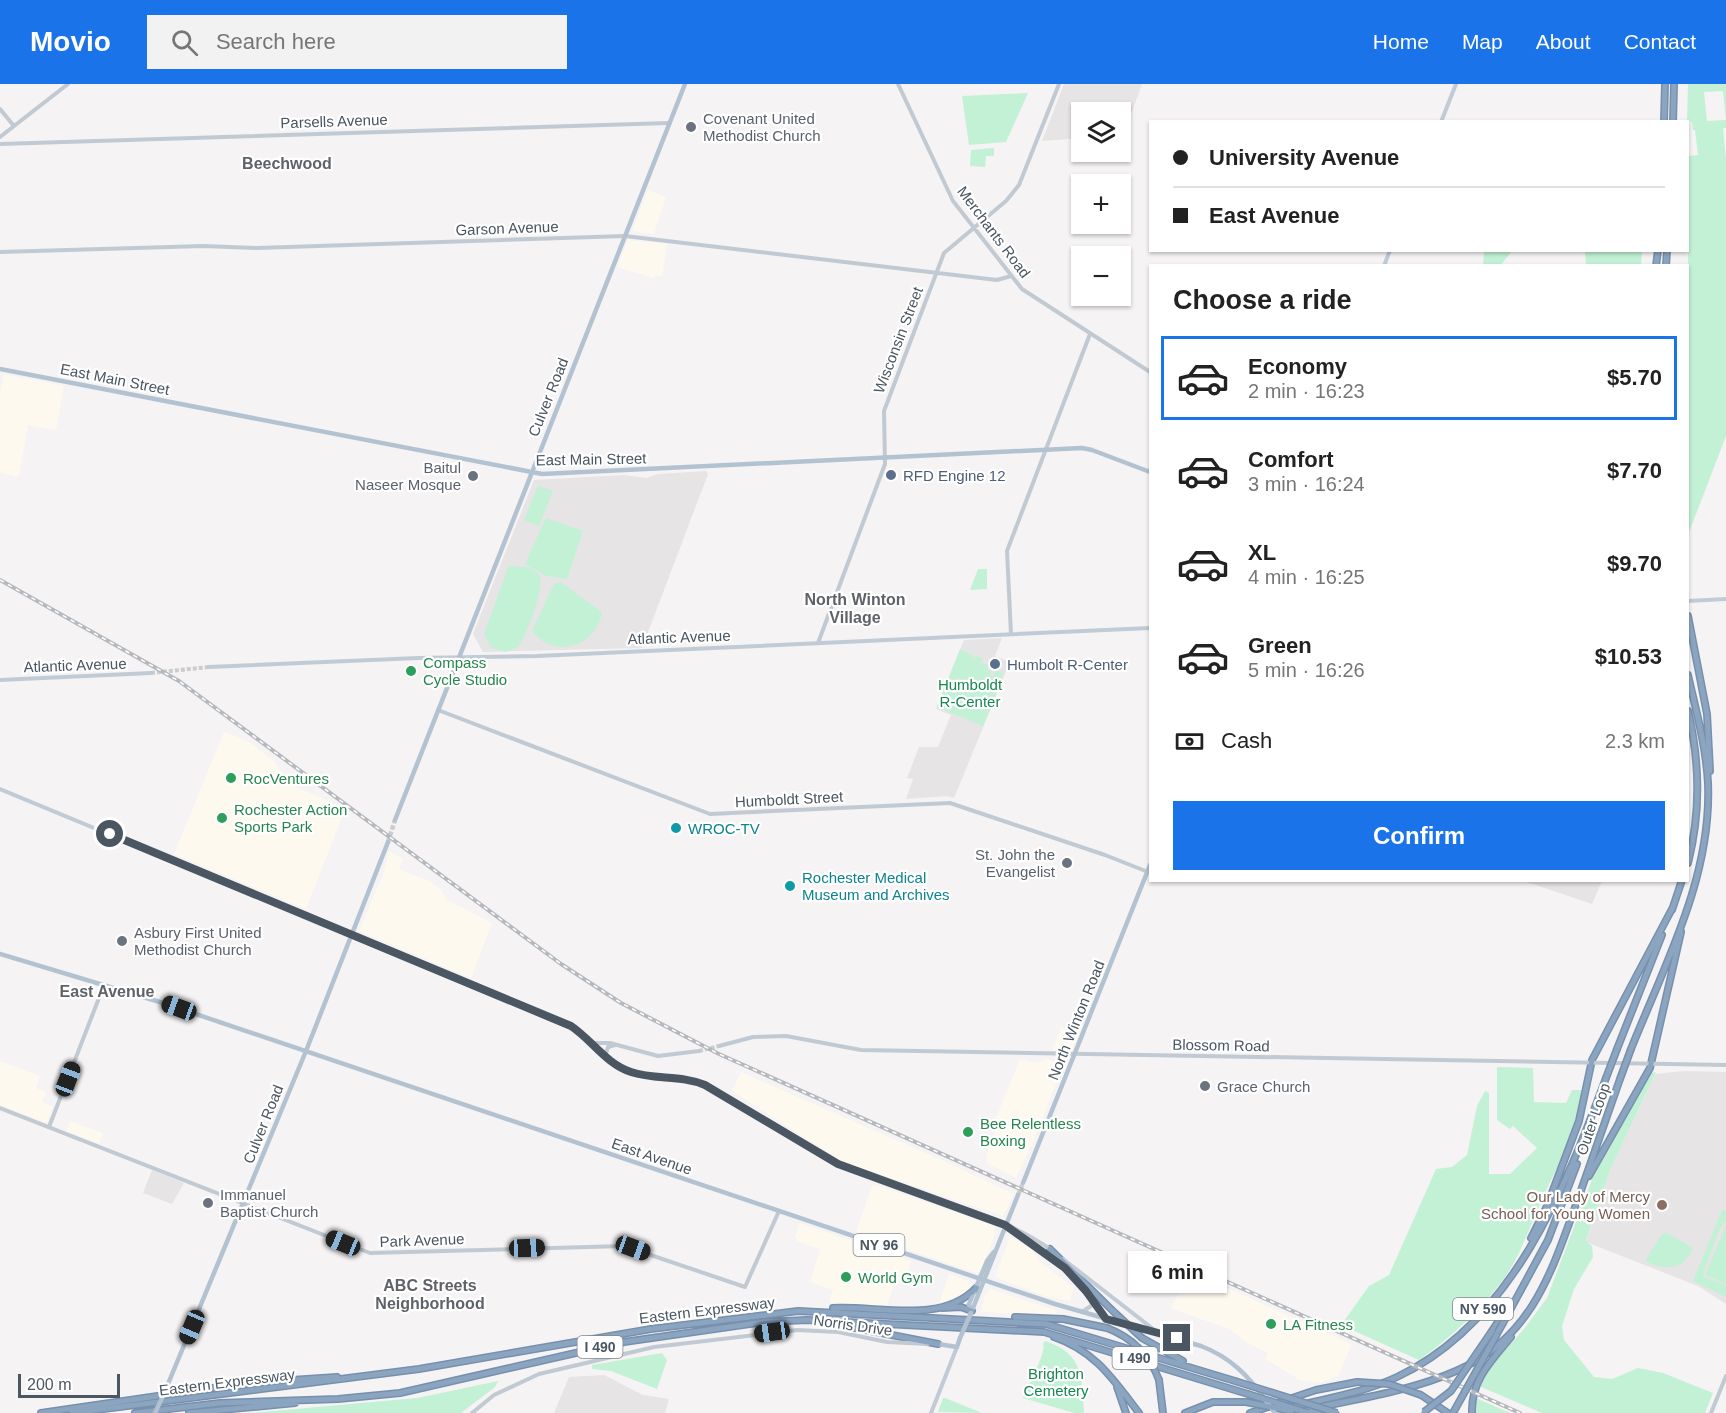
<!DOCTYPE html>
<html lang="en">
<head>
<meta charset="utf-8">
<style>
  body { margin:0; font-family:Arial,sans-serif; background:#f2f2f2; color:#222; height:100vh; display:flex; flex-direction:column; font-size:22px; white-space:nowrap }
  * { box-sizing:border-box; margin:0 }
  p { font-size:20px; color:#767676 }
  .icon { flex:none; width:33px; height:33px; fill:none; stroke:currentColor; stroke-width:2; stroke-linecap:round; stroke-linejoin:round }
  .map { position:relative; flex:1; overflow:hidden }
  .drawer { position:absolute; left:1149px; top:180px; width:540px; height:618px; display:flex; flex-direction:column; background:#fff; border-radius:0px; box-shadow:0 2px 4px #0004 }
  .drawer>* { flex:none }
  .top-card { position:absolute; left:1149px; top:36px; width:540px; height:132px; border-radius:0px; box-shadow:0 2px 4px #0004; display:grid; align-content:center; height:132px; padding:0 24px; background:#fff }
  .fabs { position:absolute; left:1071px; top:18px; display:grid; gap:12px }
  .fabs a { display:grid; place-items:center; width:60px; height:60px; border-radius:0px; background:#fff; box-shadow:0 2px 4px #0004; font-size:30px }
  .scale { position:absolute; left:18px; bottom:15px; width:102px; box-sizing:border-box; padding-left:6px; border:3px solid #4a5661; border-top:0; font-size:16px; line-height:21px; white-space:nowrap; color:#4a5661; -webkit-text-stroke:4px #fff; paint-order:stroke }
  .end { position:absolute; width:27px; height:27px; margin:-14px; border:8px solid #4a5661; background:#fff; box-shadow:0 0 0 3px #fff }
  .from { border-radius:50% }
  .bubble { position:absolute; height:42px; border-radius:0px; background:#fff; box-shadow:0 2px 4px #0004; font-size:20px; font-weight:600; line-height:42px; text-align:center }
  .car { position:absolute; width:18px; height:36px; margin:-18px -9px; border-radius:8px; box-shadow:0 0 4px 2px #0007; background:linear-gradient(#222 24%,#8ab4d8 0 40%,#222 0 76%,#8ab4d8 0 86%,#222 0) }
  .top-card b { display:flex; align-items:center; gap:21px; height:57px; font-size:22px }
  .top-card b+b { border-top:2px solid #e0e0e0 }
  .top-card i { width:15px; height:15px; background:#222 }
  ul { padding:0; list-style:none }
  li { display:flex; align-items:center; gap:18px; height:84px; margin:0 12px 9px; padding:0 12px; border:3px solid transparent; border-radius:0px }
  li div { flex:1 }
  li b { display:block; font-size:22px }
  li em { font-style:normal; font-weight:600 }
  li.selected { border-color:#1a73e8 }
  li>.icon { width:54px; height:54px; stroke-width:1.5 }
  h2 { padding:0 24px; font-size:27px; line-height:72px }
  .pay { display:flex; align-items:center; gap:15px; height:66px; padding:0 24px; font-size:22px }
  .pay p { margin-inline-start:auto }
  .primary-button { display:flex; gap:12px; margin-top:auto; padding:12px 24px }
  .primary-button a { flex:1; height:69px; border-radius:0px; background:#1a73e8; color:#fff; font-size:24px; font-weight:600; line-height:69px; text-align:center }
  header { display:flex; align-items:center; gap:36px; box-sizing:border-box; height:84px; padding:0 30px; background:#1a73e8; color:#fff }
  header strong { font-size:28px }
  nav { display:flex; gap:33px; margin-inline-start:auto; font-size:21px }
  .search { width:420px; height:54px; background:#f2f2f2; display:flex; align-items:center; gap:15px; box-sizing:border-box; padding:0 21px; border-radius:0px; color:#767676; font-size:22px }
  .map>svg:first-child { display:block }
  .commercial { fill:#fdf9ef }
  .education { fill:#e6e4e5 }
  .green { fill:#c3f1d5; fill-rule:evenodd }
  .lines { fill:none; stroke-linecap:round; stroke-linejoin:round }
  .tertiary-tunnel { stroke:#caccce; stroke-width:4; stroke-dasharray:4 2; stroke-linecap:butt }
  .secondary-tunnel { stroke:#caccce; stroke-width:4; stroke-dasharray:4 2; stroke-linecap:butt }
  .primary-tunnel { stroke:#caccce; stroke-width:4.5; stroke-dasharray:4.5 2; stroke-linecap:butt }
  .motorway-casing { stroke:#7690ad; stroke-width:8 }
  .tertiary { stroke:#c1cad2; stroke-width:4 }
  .secondary { stroke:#c1cbd6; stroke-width:4 }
  .primary { stroke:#b3c2d1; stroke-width:4.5 }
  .motorway { stroke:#8ba5c1; stroke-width:5 }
  .rail-casing { stroke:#b5b8bd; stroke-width:4 }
  .rail { stroke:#fff; stroke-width:1.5; stroke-dasharray:4.5; stroke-linecap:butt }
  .motorway-bridge-casing { stroke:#7690ad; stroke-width:8; stroke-linecap:butt }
  .primary-bridge { stroke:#b3c2d1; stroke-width:4.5 }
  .motorway-bridge { stroke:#8ba5c1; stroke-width:5 }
  .route { stroke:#4a5661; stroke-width:8 }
  .worship-dot { fill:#6b7280; stroke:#fff; stroke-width:2 }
  .service-dot { fill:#5c6f8a; stroke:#fff; stroke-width:2 }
  .leisure-dot { fill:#2e9e5b; stroke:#fff; stroke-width:2 }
  .culture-dot { fill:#0f9aa8; stroke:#fff; stroke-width:2 }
  .education-dot { fill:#8d6e63; stroke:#fff; stroke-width:2 }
  .labels { text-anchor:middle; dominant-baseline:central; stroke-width:4.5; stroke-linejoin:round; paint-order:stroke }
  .shield { fill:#fff; stroke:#808990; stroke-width:1.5 }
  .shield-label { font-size:14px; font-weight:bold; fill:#4a5661 }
  .worship-label { font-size:15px; fill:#5b616d; stroke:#fff; text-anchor:start }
  .street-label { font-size:15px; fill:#4a5661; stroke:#fff }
  .service-label { font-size:15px; fill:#4e5e75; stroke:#fff; text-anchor:start }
  .leisure-label { font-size:15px; fill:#27864d; stroke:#fff; text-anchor:start }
  .park-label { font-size:15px; fill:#17864f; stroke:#fff }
  .culture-label { font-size:15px; fill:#0d838f; stroke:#fff; text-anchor:start }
  .education-label { font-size:15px; fill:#785e54; stroke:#fff; text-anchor:end }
  .neighbourhood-label { font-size:16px; font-weight:bold; fill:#5f6368; stroke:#fff }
</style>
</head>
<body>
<header>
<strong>Movio</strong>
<div class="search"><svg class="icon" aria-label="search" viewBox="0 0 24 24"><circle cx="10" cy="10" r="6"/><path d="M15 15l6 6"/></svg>Search here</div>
<nav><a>Home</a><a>Map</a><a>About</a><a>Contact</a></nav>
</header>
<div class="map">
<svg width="1726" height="1329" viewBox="0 0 1726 1329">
  <rect width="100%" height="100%" fill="#f5f3f3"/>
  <path class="commercial" d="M648 106 666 113 654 150 632 147Z
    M628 156 667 160 662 193 655 191 654 194 617 183Z
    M4 290 64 302 56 346 28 341 19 393 0 389V308Z
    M224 648 251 659 275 678 288 700 325 715 344 728 306 825 174 770Z
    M389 767 403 775 399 785 429 797 442 807 446 815 492 839 471 894 359 847 384 788Z
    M1061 943 1079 950 1072 966 1052 967Z
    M1020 975 1038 979 1046 975 1061 981 1062 985 1034 1056 1016 1094 987 1079V1069L999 1038 995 1036Z
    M0 977 40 992 36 1004 46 1008 42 1018 53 1023 47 1039 0 1021Z
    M741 988 944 1077 1014 1110 1003 1132 843 1078 732 1007Z
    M70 1037 103 1049 99 1060 66 1047Z
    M876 1101 995 1142 994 1153 981 1187 976 1189 856 1148 872 1102Z
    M800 1139 911 1177 904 1200 895 1197 887 1222 829 1219 833 1206 810 1198 820 1165 797 1157 795 1152Z
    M1010 1153 1032 1165 1039 1177 1073 1203 1070 1217 1045 1212 995 1193Z
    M949 1190 971 1198 968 1208 939 1220Z
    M1190 1192 1225 1203 1350 1259 1351 1262 1338 1292 1320 1299 1300 1296 1265 1275 1268 1269 1247 1259 1229 1245 1170 1224Z
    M991 1205 1057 1227 1056 1231 981 1228 985 1210Z"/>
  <path class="education" d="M1064 0H1142L1123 52H1121L1120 28H1082L1081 54 1042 57Z
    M706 387 708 390 642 564 483 568 473 550 534 396 624 391 647 394 658 390Z
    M1002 554 995 572 1010 578 954 714 947 712 906 715 913 695 907 694 919 663H938L951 631 936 625 964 556Z
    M1524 797H1602L1592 820Z
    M1684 987 1726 988V1220L1698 1202 1586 1158 1611 1084 1655 990Z
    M152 1086 184 1099 172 1120 143 1109Z
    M604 1291 643 1311 669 1315 665 1329H554L569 1293Z"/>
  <path class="green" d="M1688 0H1726V44H1723L1726 75V352L1688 451V72L1698 71 1695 46H1693L1692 38 1687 37ZM1723 7 1726 36 1707 37 1704 8Z
    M1028 9 1006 58 969 61 962 12Z
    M994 64V72H986L985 83 970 82 971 66Z
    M1484 167V166L1512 167 1500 182 1483 181Z
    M1585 167H1642L1641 181H1586Z
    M538 402 553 407 539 442 524 436Z
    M546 434 583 447 567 495 547 492 525 480Z
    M509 481C519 485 531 479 539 491 546 501 527 551 519 561 516 565 511 566 506 568L492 564 484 550Z
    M978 485H987V505L970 506Z
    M560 498 602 528C596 563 555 576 532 547L554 500Z
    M960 565 974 572 971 580 976 572 983 574 981 579 988 581 987 585 991 587V591L993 592 996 586 1003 589 1001 596 993 593 1001 597 983 642 937 623Z
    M1497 983 1533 984 1534 1018 1566 1019 1572 1006H1584C1577 1043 1561 1076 1545 1109 1536 1129 1528 1149 1519 1169 1500 1209 1455 1251 1419 1276L1341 1241 1369 1202 1389 1191 1436 1085 1452 1083 1467 1071 1477 1022 1485 1007 1489 1009V1090H1510L1537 1064 1513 1042 1510 1045 1497 1036Z
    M1656 988 1611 1084 1586 1157 1592 1162 1593 1173 1574 1205 1562 1242 1564 1256 1594 1293 1612 1295 1638 1284 1663 1289 1713 1309 1705 1329H1542L1479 1302 1490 1283 1524 1245 1547 1214 1593 1093 1651 989Z
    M1722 1126 1726 1127V1138L1720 1144 1703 1190 1704 1193 1726 1201V1213L1693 1197Z
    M1726 1141V1200L1705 1191Z
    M1667 1149 1693 1164C1683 1187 1666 1187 1645 1177L1662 1150Z
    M1045 1257C1084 1269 1082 1295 1084 1329H1074L1023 1314C1027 1303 1047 1268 1043 1260Z
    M662 1269 667 1276 657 1305 611 1287 592 1285V1281Z
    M498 1297 495 1303 461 1329H251L417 1314Z
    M943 1314H945L982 1329 938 1328Z
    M1476 1314 1510 1329H1475Z"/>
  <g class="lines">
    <path class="tertiary-tunnel" d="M699 967 719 962"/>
    <path class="secondary-tunnel" d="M151 589 209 583"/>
    <path class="primary-tunnel" d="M388 758 395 736
      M1018 1111 1023 1099"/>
    <defs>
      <path id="motorway" d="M1664 38 1665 0
        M1673 38 1674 0
        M1656 182 1658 166
        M1666 182 1667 166
        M1688 532 1707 630 1710 687
        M1688 627C1700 678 1701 728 1688 779
        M1672 826 1682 796
        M1617 965 1662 851
        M1631 965C1665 880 1712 793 1708 699 1706 662 1696 627 1688 591
        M1589 1092 1650 984 1681 848
        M1531 1154 1547 1122 1579 1037 1592 976 1673 823
        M1050 1165 1115 1229
        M833 1224C877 1221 941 1241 976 1204
        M942 1224 961 1223 972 1227
        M1015 1233 1063 1235 1107 1244
        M830 1239 938 1260
        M1503 1239 1548 1156 1577 1080
        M1492 1247 1509 1221
        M1054 1253C1095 1267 1113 1295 1139 1329
        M1142 1254 1183 1277
        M1159 1296 1163 1329
        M1117 1303 1126 1329
        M1421 1311 1448 1329
        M1277 1319 1316 1306 1357 1298
        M1287 1324C1324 1315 1363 1309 1397 1293 1512 1239 1565 1105 1606 994
        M41 1329 247 1299 337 1293
        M72 1329 419 1285 651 1245 798 1227 1046 1240 1235 1297
        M135 1329 220 1319 338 1315 400 1309 624 1258 764 1238 807 1236 1044 1248 1248 1310
        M189 1329 295 1319
        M1185 1329 1213 1318H1246
        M1250 1329 1268 1323
        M1293 1329C1347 1316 1406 1309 1456 1287 1533 1254 1552 1186 1578 1115 1592 1075 1606 1035 1620 995
        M1312 1329 1325 1325
        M1472 1329C1471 1296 1491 1277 1511 1253"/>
    </defs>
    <use href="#motorway" class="motorway-casing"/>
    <path class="tertiary" d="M898 0 953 117 1022 205 1150 288
      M0 25 14 42
      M0 53 68 0
      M0 60 669 39
      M0 168 203 162 257 164 625 152 997 196 1011 192
      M1011 550 1007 467 1090 250
      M818 559 885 380 884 327 944 169 1006 117 1019 101 1059 0
      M438 626 710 730 950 719 1105 771 1148 788
      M592 959H610L658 972 699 967
      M719 962 753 953 786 952 861 966 1726 981
      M605 972 608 963 615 961
      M0 1024 370 1169 624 1162 745 1203 779 1127
      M49 1043 104 901
      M472 1329 494 1311 539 1290 654 1263 797 1246 838 1248 887 1258 928 1260
      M1711 1329 1726 1292"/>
    <path class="secondary" d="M1441 38 1456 0
      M1384 182 1390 166
      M1688 517 1726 515
      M209 583 418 574 537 572 1150 544
      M0 596 151 589
      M0 705 557 936C586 949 598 973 623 985 649 997 679 991 705 1001 755 1024 796 1062 847 1084 913 1113 990 1123 1050 1165
      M1006 1142 1069 1189 1106 1235
      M1063 1175 1157 1248
      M1082 1228 1091 1222 1092 1214
      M931 1329 957 1263"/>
    <path class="primary" d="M0 285 542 390 1082 364 1092 366 1150 388
      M395 736 685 0
      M0 870 163 919 1055 1220 1201 1262C1230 1273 1249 1292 1266 1317
      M1023 1099 1150 781
      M970 1228 969 1220 987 1177 994 1168
      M971 1229 1018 1111
      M938 1260 957 1263 960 1254
      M163 1312 306 967 388 758"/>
    <use href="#motorway" class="motorway"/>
    <defs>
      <path id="rail" d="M0 496 179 597 561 880 621 919 719 970 1520 1329"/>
    </defs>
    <use href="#rail" class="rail-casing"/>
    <use href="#rail" class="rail"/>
    <defs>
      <path id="motorway-bridge" d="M1606 994 1617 965
        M1620 995 1631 965
        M1115 1229 1142 1254
        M1107 1244C1131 1253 1150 1271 1159 1296
        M1235 1297 1337 1329
        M1357 1298 1389 1300 1421 1311
        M1248 1310 1308 1329
        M1246 1318 1291 1327
        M1424 1328 1451 1307 1492 1247
        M1453 1329 1503 1239"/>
    </defs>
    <use href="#motorway-bridge" class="motorway-bridge-casing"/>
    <path class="primary-bridge" d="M960 1254 971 1229
      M1266 1317 1275 1329
      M155 1329 163 1312"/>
    <use href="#motorway-bridge" class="motorway-bridge"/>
  </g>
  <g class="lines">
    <path class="route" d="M110 750 571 942C592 956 606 980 631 988 655 996 681 991 705 1001L838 1080 1005 1141 1065 1184 1086 1207 1106 1235 1177 1254"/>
  </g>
  <g class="worship-dot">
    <circle cx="691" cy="43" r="6"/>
    <circle cx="473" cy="392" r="6"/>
    <circle cx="1067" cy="779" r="6"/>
    <circle cx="122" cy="857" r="6"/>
    <circle cx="1205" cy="1002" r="6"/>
    <circle cx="208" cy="1119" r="6"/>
  </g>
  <g class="service-dot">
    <circle cx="891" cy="391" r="6"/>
    <circle cx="995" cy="580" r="6"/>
  </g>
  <g class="leisure-dot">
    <circle cx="411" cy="587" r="6"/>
    <circle cx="231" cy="694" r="6"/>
    <circle cx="222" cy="734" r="6"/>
    <circle cx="968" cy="1048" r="6"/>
    <circle cx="846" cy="1193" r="6"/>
    <circle cx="1271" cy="1240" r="6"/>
  </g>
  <g class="culture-dot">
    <circle cx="676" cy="744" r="6"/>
    <circle cx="790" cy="802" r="6"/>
  </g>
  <circle class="education-dot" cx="1662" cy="1121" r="6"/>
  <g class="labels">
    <g class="shield">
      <rect x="853.5" y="1150" width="51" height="22" rx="4.5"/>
      <rect x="1453" y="1214" width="60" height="22" rx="4.5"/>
      <rect x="577.5" y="1252" width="45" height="22" rx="4.5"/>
      <rect x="1112.5" y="1263" width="45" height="22" rx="4.5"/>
    </g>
    <g class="shield-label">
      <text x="879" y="1161">NY 96</text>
      <text x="1483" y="1225">NY 590</text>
      <text x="600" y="1263">I 490</text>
      <text x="1135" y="1274">I 490</text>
    </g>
    <g class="worship-label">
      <text x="703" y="34">Covenant United<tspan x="703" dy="17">Methodist Church</tspan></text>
      <text x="461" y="383" text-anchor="end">Baitul<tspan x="461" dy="17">Naseer Mosque</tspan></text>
      <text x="1055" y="770" text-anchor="end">St. John the<tspan x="1055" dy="17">Evangelist</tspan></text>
      <text x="134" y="848">Asbury First United<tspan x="134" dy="17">Methodist Church</tspan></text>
      <text x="1217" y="1002">Grace Church</text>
      <text x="220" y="1110">Immanuel<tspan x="220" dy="17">Baptist Church</tspan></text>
    </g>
    <g class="street-label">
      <text transform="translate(334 37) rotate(-2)">Parsells Avenue</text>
      <text transform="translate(507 144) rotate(-2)">Garson Avenue</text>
      <text transform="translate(994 148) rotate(53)">Merchants Road</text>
      <text transform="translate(898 256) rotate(-69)">Wisconsin Street</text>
      <text transform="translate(115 295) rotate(11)">East Main Street</text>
      <text transform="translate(548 313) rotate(-68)">Culver Road</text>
      <text transform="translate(591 375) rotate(-1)">East Main Street</text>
      <text transform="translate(679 553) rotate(-2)">Atlantic Avenue</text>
      <text transform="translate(75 581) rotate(-2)">Atlantic Avenue</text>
      <text transform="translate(789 715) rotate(-3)">Humboldt Street</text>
      <text transform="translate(1076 936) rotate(-68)">North Winton Road</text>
      <text transform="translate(1221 961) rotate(1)">Blossom Road</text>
      <text transform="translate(1593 1035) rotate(-71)">Outer Loop</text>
      <text transform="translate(263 1040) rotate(-68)">Culver Road</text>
      <text transform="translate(652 1072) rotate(19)">East Avenue</text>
      <text transform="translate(422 1156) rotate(-2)">Park Avenue</text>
      <text transform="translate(707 1226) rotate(-7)">Eastern Expressway</text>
      <text transform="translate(853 1241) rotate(8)">Norris Drive</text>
      <text transform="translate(227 1298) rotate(-7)">Eastern Expressway</text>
    </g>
    <g class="service-label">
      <text x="903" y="391">RFD Engine 12</text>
      <text x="1007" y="580">Humbolt R-Center</text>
    </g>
    <g class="leisure-label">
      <text x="423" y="578">Compass<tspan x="423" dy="17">Cycle Studio</tspan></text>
      <text x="243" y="694">RocVentures</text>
      <text x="234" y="725">Rochester Action<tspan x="234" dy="17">Sports Park</tspan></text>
      <text x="980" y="1039">Bee Relentless<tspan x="980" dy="17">Boxing</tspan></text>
      <text x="858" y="1193">World Gym</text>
      <text x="1283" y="1240">LA Fitness</text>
    </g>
    <g class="park-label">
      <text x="970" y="600">Humboldt<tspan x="970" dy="17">R-Center</tspan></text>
      <text x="1056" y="1289">Brighton<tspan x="1056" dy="17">Cemetery</tspan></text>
    </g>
    <g class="culture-label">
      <text x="688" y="744">WROC-TV</text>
      <text x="802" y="793">Rochester Medical<tspan x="802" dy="17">Museum and Archives</tspan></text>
    </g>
    <g class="education-label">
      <text x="1650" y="1112">Our Lady of Mercy<tspan x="1650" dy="17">School for Young Women</tspan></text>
    </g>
    <g class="neighbourhood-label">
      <text x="287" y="79">Beechwood</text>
      <text x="855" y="515">North Winton<tspan x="855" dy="18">Village</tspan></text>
      <text x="107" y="907">East Avenue</text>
      <text x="430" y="1201">ABC Streets<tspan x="430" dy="18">Neighborhood</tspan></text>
    </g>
  </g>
</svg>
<div class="fabs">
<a><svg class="icon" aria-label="layers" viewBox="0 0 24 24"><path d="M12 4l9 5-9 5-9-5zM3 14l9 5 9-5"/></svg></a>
<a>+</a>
<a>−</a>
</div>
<div class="scale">200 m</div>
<i class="end from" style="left:110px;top:750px"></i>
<i class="end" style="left:1177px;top:1254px"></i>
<div class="bubble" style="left:1128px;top:1167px;width:99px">6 min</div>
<i class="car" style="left:179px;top:924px;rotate:290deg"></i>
<i class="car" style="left:68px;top:995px;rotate:21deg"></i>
<i class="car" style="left:343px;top:1159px;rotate:292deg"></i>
<i class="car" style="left:527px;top:1164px;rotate:88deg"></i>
<i class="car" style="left:633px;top:1164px;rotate:110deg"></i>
<i class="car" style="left:192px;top:1243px;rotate:203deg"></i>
<i class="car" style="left:772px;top:1248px;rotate:262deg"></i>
<div class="top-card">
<b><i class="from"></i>University Avenue</b>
<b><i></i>East Avenue</b>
</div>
<section class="drawer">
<h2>Choose a ride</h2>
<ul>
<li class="selected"><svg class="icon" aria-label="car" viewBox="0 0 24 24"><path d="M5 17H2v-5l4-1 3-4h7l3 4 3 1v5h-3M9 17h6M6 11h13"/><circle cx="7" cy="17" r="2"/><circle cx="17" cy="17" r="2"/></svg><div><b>Economy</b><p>2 min · 16:23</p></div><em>$5.70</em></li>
<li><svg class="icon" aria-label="car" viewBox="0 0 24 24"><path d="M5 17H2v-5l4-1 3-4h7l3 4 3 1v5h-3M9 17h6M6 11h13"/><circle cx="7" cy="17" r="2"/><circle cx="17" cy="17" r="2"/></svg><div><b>Comfort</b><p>3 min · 16:24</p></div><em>$7.70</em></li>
<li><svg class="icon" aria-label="car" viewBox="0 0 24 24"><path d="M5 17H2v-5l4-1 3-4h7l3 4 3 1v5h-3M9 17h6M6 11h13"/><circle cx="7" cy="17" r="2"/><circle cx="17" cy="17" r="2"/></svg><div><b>XL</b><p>4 min · 16:25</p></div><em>$9.70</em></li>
<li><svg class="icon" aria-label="car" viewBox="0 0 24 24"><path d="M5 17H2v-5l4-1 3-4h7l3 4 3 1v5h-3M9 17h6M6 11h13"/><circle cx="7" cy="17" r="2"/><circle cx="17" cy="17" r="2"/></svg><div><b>Green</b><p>5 min · 16:26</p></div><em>$10.53</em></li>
</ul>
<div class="pay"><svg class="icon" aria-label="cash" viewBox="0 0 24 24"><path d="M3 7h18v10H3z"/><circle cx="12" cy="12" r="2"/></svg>Cash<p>2.3 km</p></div>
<div class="primary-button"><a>Confirm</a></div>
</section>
</div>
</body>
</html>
